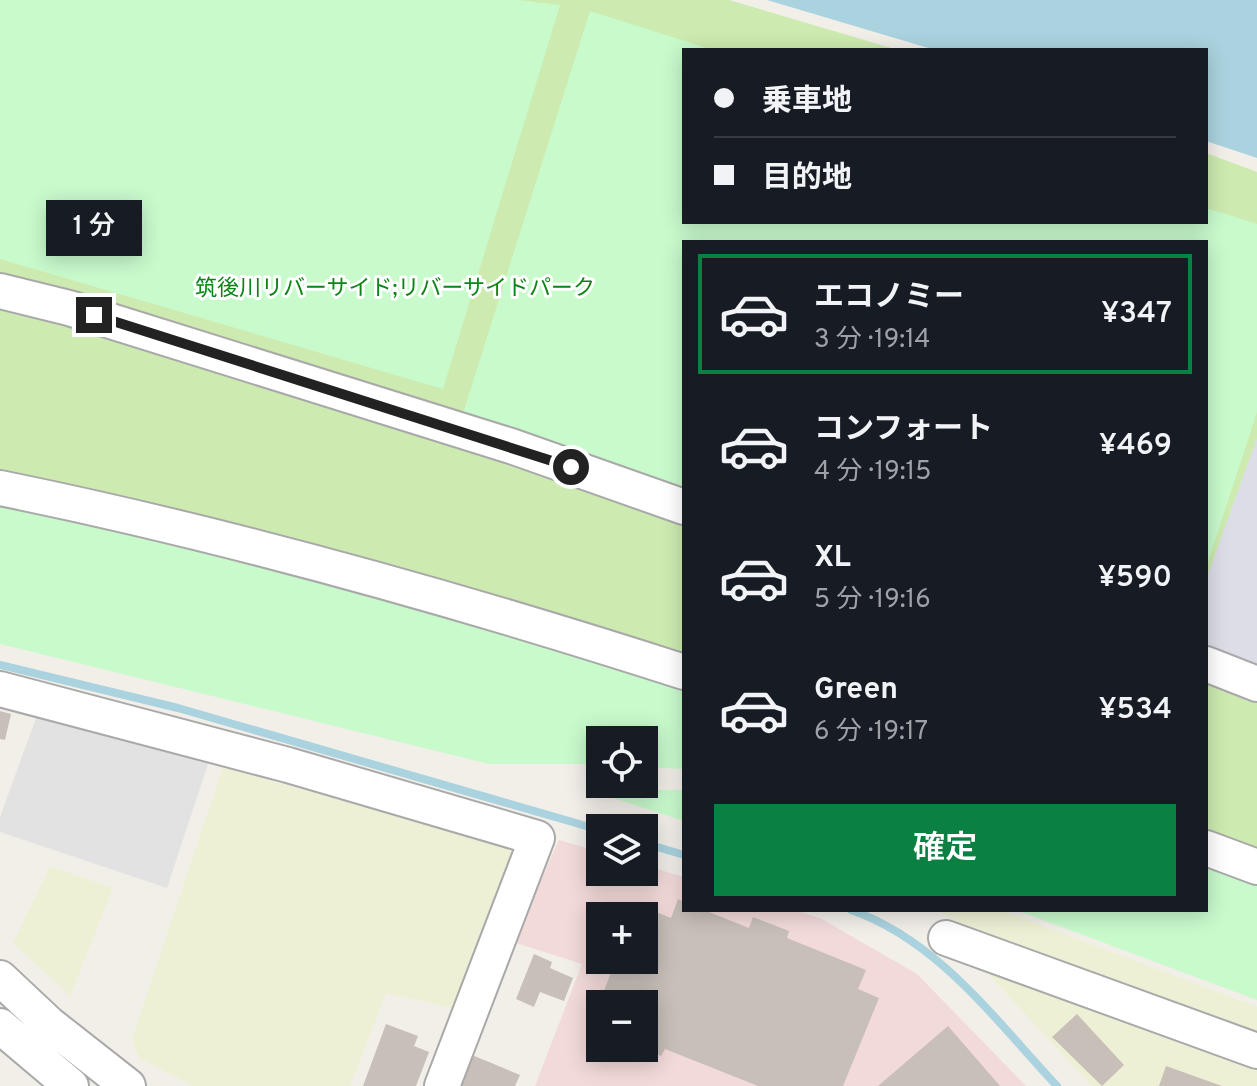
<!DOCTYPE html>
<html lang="ja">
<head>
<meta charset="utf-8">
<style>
  body { margin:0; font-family:Overpass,"Noto Sans JP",sans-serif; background:#20242c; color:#f1f3f6; height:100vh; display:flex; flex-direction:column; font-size:30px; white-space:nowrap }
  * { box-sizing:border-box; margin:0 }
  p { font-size:26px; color:#9ea1a6 }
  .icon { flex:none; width:44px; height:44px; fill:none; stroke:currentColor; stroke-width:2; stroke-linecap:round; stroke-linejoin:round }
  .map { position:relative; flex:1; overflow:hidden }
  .sheet { position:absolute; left:682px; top:240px; width:526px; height:672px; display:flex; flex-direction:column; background:#171b24; border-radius:0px; box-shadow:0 4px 20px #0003 }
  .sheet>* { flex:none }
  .hud { position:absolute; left:682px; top:48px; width:526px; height:176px; border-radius:0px; box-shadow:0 4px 20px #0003; display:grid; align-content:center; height:176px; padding:0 32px; background:#171b24 }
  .fabs { position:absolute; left:586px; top:726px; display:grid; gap:16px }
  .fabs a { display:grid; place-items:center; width:72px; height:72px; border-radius:0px; background:#171b24; box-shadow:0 4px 20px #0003; font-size:40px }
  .end { position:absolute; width:36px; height:36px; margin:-18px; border:10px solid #222; background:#fff; box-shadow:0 0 0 4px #fff }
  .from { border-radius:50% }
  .bubble { position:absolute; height:56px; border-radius:0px; background:#171b24; box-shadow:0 4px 20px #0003; font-size:26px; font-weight:600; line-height:56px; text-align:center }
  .hud b { display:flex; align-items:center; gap:28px; height:76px; font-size:30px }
  .hud b+b { border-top:2px solid #363941 }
  .hud i { width:20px; height:20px; background:#f1f3f6 }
  ul { padding:14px 0 0; list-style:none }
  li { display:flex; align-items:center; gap:24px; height:120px; margin:0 16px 12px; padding:0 16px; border:4px solid transparent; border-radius:0px }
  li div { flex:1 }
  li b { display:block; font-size:30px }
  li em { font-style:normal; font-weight:600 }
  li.on { border-color:#0b8043 }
  li>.icon { width:72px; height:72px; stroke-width:1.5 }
  .action { display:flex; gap:16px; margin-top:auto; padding:16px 32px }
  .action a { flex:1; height:92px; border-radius:0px; background:#0b8043; color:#fff; font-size:32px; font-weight:600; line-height:92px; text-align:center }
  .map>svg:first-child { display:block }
  .commercial { fill:#f2dad9; fill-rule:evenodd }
  .farmland { fill:#eef0d5 }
  .grass { fill:#cdebb0 }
  .park { fill:#c8facc }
  .parking { fill:#e2e2e2 }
  .plaza { fill:#dddde8 }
  .water { fill:#aad3df }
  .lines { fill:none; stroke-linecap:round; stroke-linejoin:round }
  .stream { stroke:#aad3df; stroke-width:8 }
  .building { fill:#c7bfb8 }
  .minor-casing { stroke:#a9a9a9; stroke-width:38 }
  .minor { stroke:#fff; stroke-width:34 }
  .route { stroke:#222; stroke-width:10 }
  .labels { text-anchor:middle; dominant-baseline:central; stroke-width:6; stroke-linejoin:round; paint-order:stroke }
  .park-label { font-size:22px; fill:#0c8416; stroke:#fff }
</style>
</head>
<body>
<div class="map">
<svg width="1257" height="1086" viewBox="0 0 1257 1086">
  <rect width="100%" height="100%" fill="#f2efe9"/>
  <path class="commercial" d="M559 840 600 852V872H644V865L684 877V910H794L820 918 917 974 1026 1086H535L582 964 513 942ZM600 916H644V960H600ZM600 1004H644V1048H600Z"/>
  <path class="farmland" d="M223 767 522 851 462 1010 386 993 350 1086H193L139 1058 132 1039Z
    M50 866 113 888 70 996 13 943Z
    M938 910H1001L1257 1007V1036L960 924Z
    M977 962 1257 1066V1086H1092Z"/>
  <path class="grass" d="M0 0H729L898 50H684V222H1206V153L1257 172V877L1206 859V242H684V677L0 481Z"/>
  <path class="park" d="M0 0H519L560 5 443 389 0 259Z
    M590 11 713 50H684V222H1206V208L1257 224V412L1206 568V242H684V493L459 426Z
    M0 503C231 550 461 612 684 686V769L644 767V740H600V764H489L0 644Z
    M588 790H684V821Z
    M1206 866 1257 885V1000L1016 910H1206Z"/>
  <path class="parking" d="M38 713 209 761 167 888 0 832V817Z"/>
  <path class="plaza" d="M1257 438V675L1206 659V580Z"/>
  <path class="water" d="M767 0H1257V158L1206 141V50H935Z"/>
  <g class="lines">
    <path class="stream" d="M0 665 178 708 600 830
      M644 843 684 855
      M851 910C938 940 996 1021 1057 1086"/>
  </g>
  <path class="building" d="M0 711 11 714 5 740 0 739Z
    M678 899 684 902V910H704L749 928 753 917 789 931 787 938 866 970 858 989 879 998 843 1086H758L665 1049 661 1056 644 1049V1004H600V1018L594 1016 616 960H644V916H634L638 905 671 918Z
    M534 954 552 962 550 968 573 978 564 1001 540 992 534 1007 516 999Z
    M1077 1014 1124 1065 1102 1086 1052 1037Z
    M386 1024 418 1036 414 1046 429 1052 416 1086H363Z
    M948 1026 1000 1086H878Z
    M472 1055 520 1075 515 1086H459Z
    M1166 1066 1222 1086H1159Z"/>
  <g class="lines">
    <defs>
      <path id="minor" d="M0 291 69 308 511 446 684 507
        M0 488C231 535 460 600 684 672
        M1206 664 1257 684
        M0 689 288 765 537 838 442 1086
        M1206 848 1257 867
        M946 938 1257 1051
        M0 978 49 1024 128 1086
        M0 1026 71 1086"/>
    </defs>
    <use href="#minor" class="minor-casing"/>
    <use href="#minor" class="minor"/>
  </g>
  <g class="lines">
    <path class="route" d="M94 315 571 467"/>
  </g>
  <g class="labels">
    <g class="park-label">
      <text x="395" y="289">筑後川リバーサイド;リバーサイドパーク</text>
    </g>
  </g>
</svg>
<div class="fabs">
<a><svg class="icon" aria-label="locate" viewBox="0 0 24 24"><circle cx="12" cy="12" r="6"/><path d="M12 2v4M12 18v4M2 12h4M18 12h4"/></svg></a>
<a><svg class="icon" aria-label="layers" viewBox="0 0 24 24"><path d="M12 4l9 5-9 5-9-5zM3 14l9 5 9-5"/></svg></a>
<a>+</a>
<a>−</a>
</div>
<i class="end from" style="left:571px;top:467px"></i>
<i class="end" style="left:94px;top:315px"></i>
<div class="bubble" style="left:46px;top:200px;width:96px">1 分</div>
<div class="hud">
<b><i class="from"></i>乗車地</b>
<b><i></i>目的地</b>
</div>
<section class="sheet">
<ul>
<li class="on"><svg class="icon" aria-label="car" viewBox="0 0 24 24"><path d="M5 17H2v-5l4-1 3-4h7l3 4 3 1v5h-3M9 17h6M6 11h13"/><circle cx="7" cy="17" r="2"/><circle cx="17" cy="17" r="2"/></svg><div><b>エコノミー</b><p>3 分 · 19:14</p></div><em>¥347</em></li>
<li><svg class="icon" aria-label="car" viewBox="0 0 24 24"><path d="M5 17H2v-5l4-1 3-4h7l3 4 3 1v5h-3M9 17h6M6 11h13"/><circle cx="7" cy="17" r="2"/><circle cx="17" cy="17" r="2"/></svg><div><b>コンフォート</b><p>4 分 · 19:15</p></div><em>¥469</em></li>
<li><svg class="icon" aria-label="car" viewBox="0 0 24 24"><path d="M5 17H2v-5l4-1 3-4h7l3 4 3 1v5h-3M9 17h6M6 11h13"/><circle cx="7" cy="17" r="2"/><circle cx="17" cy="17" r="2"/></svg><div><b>XL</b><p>5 分 · 19:16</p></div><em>¥590</em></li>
<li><svg class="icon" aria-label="car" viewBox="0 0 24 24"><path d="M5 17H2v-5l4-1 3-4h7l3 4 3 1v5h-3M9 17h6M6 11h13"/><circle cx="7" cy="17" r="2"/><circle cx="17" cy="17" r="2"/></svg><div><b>Green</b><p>6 分 · 19:17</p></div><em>¥534</em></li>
</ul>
<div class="action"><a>確定</a></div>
</section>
</div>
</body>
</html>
